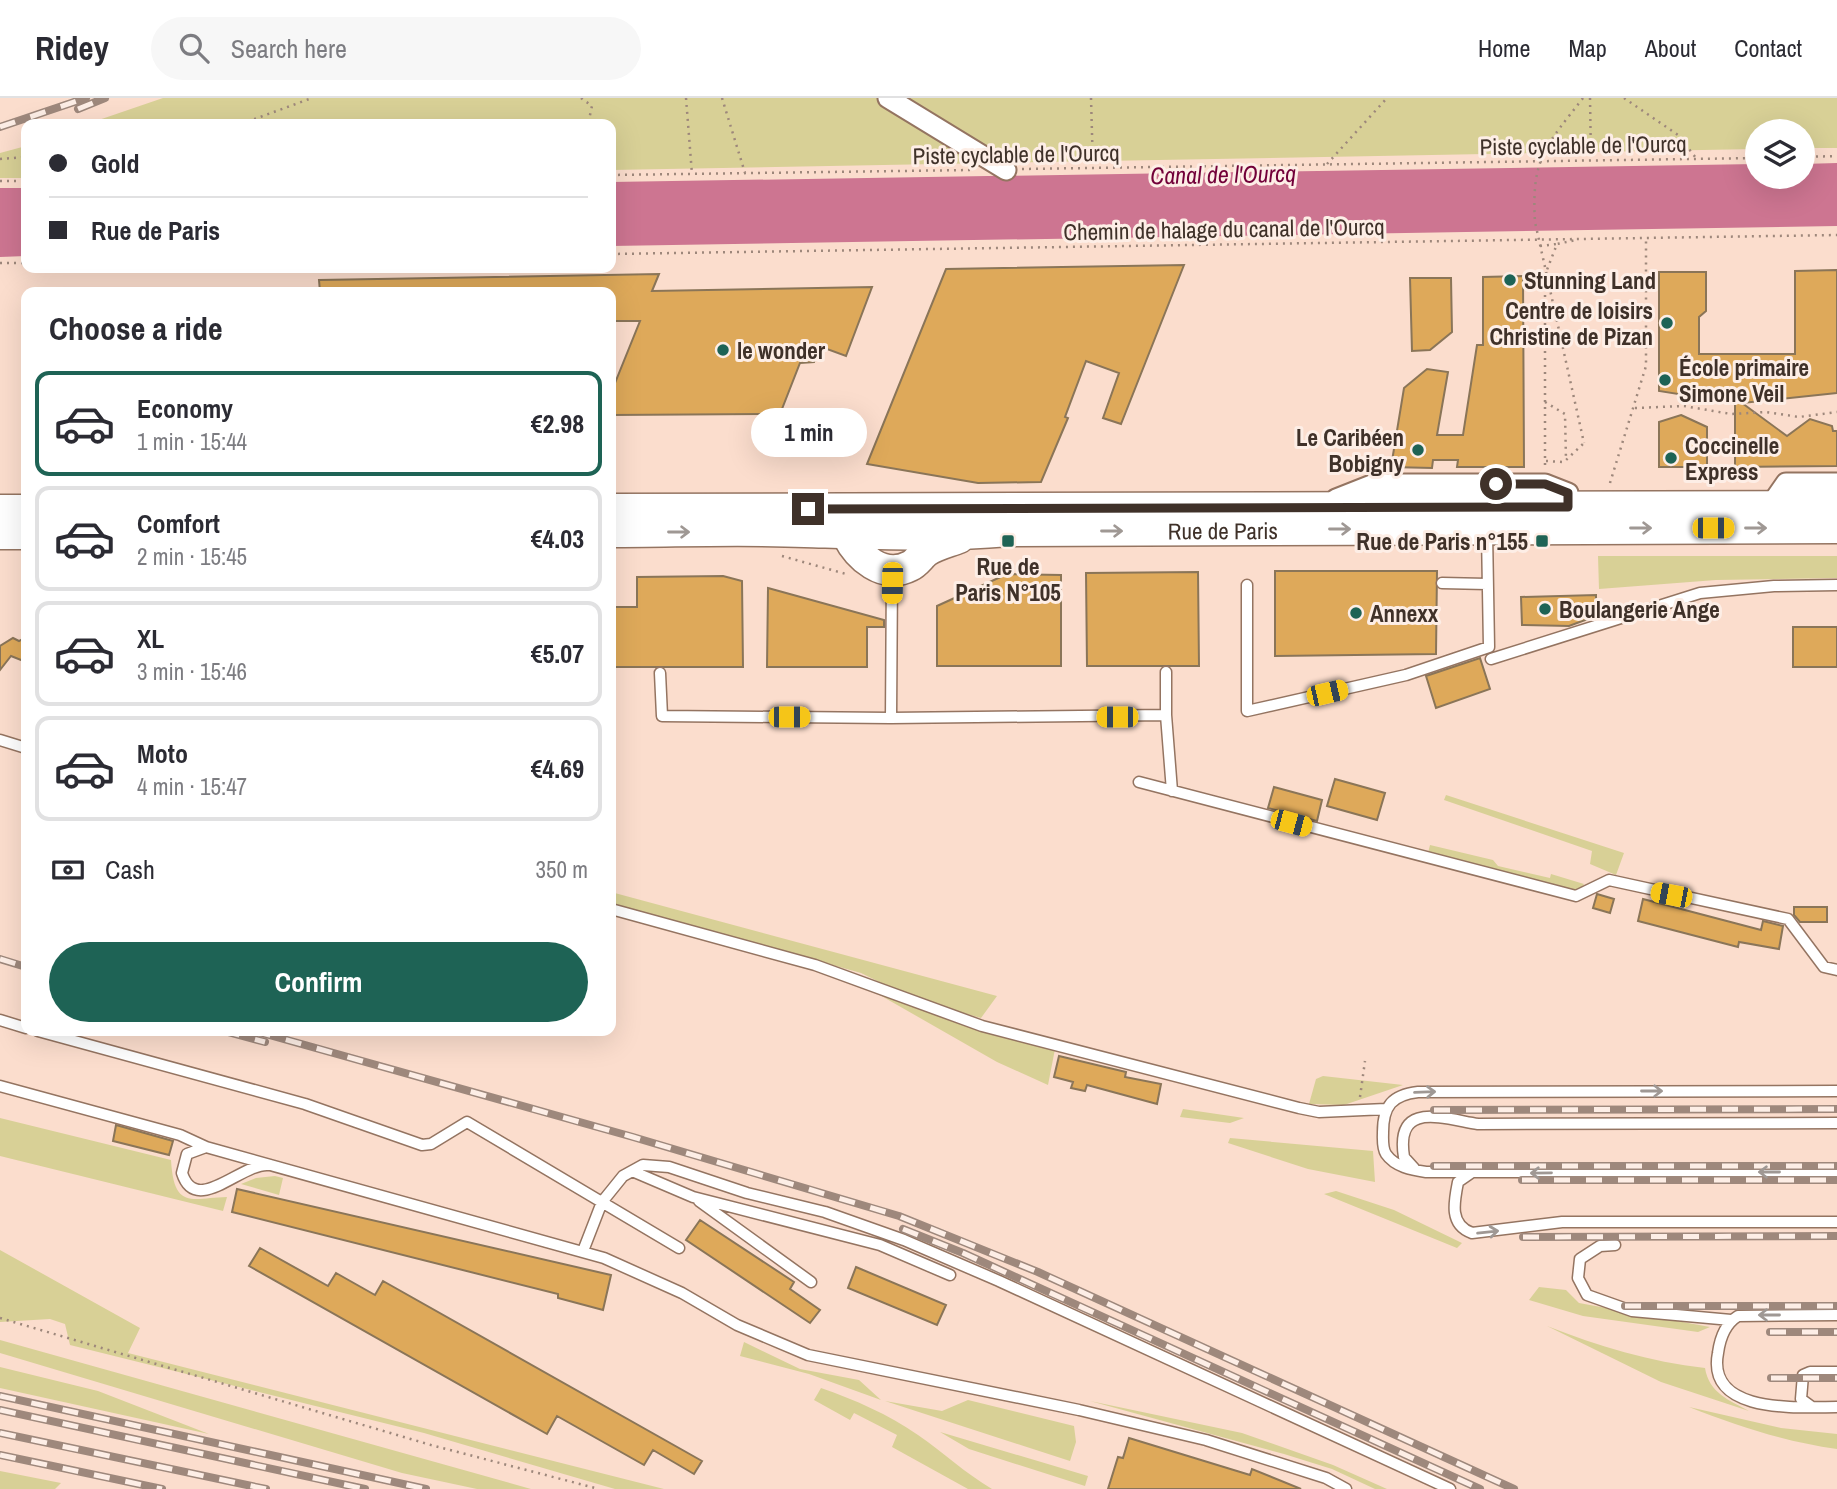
<!DOCTYPE html>
<html lang="en">
<head>
<meta charset="utf-8">
<style>
  body { margin:0; font-family:"Archivo Narrow",sans-serif; background:#f7f7f7; color:#2b2b33; height:100vh; display:flex; flex-direction:column; font-size:26px; white-space:nowrap }
  * { box-sizing:border-box; margin:0 }
  p { font-size:23px; color:#7c7c81 }
  .icon { flex:none; width:38px; height:38px; fill:none; stroke:currentColor; stroke-width:2; stroke-linecap:round; stroke-linejoin:round }
  .map { position:relative; flex:1; overflow:hidden }
  .sheet { position:absolute; left:21px; top:189px; width:595px; height:749px; display:flex; flex-direction:column; background:#fff; border-radius:14px; box-shadow:0 7px 28px #0002 }
  .sheet>* { flex:none }
  .hud { position:absolute; left:21px; top:21px; width:595px; height:154px; border-radius:14px; box-shadow:0 7px 28px #0002; display:grid; align-content:center; height:154px; padding:0 28px; background:#fff }
  .fabs { position:absolute; left:1745px; top:21px; display:grid; gap:14px }
  .fabs a { display:grid; place-items:center; width:70px; height:70px; border-radius:50%; background:#fff; box-shadow:0 7px 28px #0002; font-size:35px }
  .end { position:absolute; width:32px; height:32px; margin:-16px; border:9px solid #3f3129; background:#fff; box-shadow:0 0 0 4px #fff }
  .from { border-radius:50% }
  .bubble { position:absolute; height:49px; border-radius:24px; background:#fff; box-shadow:0 7px 28px #0002; font-size:23px; font-weight:700; line-height:49px; text-align:center }
  .car { position:absolute; width:21px; height:42px; margin:-21px -10px; border-radius:9px; box-shadow:0 0 5px 2px #0007; background:linear-gradient(#f5c518 24%,#345 0 40%,#f5c518 0 76%,#345 0 86%,#f5c518 0) }
  .hud b { display:flex; align-items:center; gap:24px; height:66px; font-size:26px }
  .hud b+b { border-top:2px solid #e1e1e2 }
  .hud i { width:18px; height:18px; background:#2b2b33 }
  ul { padding:0; list-style:none }
  li { display:flex; align-items:center; gap:21px; height:105px; margin:0 14px 10px; padding:0 14px; border:4px solid #e1e1e2; border-radius:14px }
  li div { flex:1 }
  li b { display:block; font-size:26px }
  li em { font-style:normal; font-weight:700 }
  li.selected { border-color:#1e6355 }
  li>.icon { width:63px; height:63px; stroke-width:1.5 }
  h2 { padding:0 28px; font-size:32px; line-height:84px }
  .pay { display:flex; align-items:center; gap:18px; height:77px; padding:0 28px; font-size:26px }
  .pay p { margin-inline-start:auto }
  .button { display:flex; gap:14px; margin-top:auto; padding:14px 28px }
  .button a { flex:1; height:80px; border-radius:42px; background:#1e6355; color:#fff; font-size:28px; font-weight:700; line-height:80px; text-align:center }
  header { display:flex; align-items:center; gap:42px; box-sizing:border-box; height:98px; padding:0 35px; background:#fff; border-bottom:2px solid #e1e1e2 }
  header strong { font-size:33px }
  nav { display:flex; gap:38px; margin-inline-start:auto; font-size:24px }
  .search { width:490px; height:63px; background:#f7f7f7; display:flex; align-items:center; gap:18px; box-sizing:border-box; padding:0 24px; border-radius:38px; color:#7c7c81; font-size:26px }
  .map>svg:first-child { display:block }
  .green { fill:#d8d096 }
  .water { fill:#cd7591 }
  .building { fill:#dea95a; stroke:#8a7558; stroke-width:2 }
  .lines { fill:none; stroke-linecap:round; stroke-linejoin:round }
  .lane-casing { stroke:#947461; stroke-width:13 }
  .street-casing { stroke:#947461; stroke-width:23 }
  .primary-casing { stroke:#947461; stroke-width:33 }
  .path { stroke:#9d877b; stroke-width:2.5; stroke-dasharray:2 5; stroke-linecap:butt }
  .lane { stroke:#fff; stroke-width:10 }
  .street { stroke:#fff; stroke-width:19 }
  .primary { stroke:#fff; stroke-width:30 }
  .rail-casing { stroke:#9e887c; stroke-width:8 }
  .rail { stroke:#fdeee6; stroke-width:5; stroke-dasharray:16; stroke-linecap:butt }
  .path-bridge { stroke:#9d877b; stroke-width:2.5; stroke-dasharray:2 5; stroke-linecap:butt }
  .oneway { stroke:#9f9894 }
  .route { stroke:#3f3129; stroke-width:9 }
  .poi-dot { fill:#1e6355; stroke:#fdeee6; stroke-width:2.5 }
  .labels { text-anchor:middle; dominant-baseline:central; stroke-width:6; stroke-linejoin:round; paint-order:stroke }
  .street-label { font-size:23px; fill:#3f3129; stroke:#fdeee6 }
  .poi-label { font-size:23px; font-weight:bold; fill:#3f3129; stroke:#fdeee6; text-anchor:start }
  .water-label { font-size:24px; font-style:italic; fill:#720039; stroke:#fdeee6 }
</style>
</head>
<body>
<header>
<strong>Ridey</strong>
<div class="search"><svg class="icon" aria-label="search" viewBox="0 0 24 24"><circle cx="10" cy="10" r="6"/><path d="M15 15l6 6"/></svg>Search here</div>
<nav><a>Home</a><a>Map</a><a>About</a><a>Contact</a></nav>
</header>
<div class="map">
<svg width="1837" height="1391" viewBox="0 0 1837 1391">
  <rect width="100%" height="100%" fill="#fbddcd"/>
  <path class="green" d="M163 0H1837V50H1803L1802 33H1757V51L611 72V26H87Z
    M26 48V80H0V55Z
    M1598 458H1837V480L1716 482 1599 491Z
    M1446 697 1624 755 1616 777 1590 766 1592 753 1444 702Z
    M1430 747 1493 762 1498 768 1550 780 1551 776 1584 786 1579 793 1428 755Z
    M611 794 997 898 981 920 912 900 861 875 611 805Z
    M857 884 977 932 1055 951 1048 987 997 964Z
    M1323 978 1403 987 1344 1007 1309 1006 1316 981Z
    M1183 1011 1244 1020 1230 1025 1180 1019Z
    M0 1020 171 1062C174 1112 191 1100 227 1099L223 1113 0 1058Z
    M1230 1040 1373 1053 1375 1084 1308 1071 1228 1045Z
    M275 1078 283 1080 279 1097 241 1086 256 1080Z
    M1336 1093 1394 1112 1462 1145 1457 1150 1324 1096Z
    M0 1152 140 1230 128 1255 664 1391H615L424 1335 70 1247 65 1226 50 1221 0 1224Z
    M1539 1189 1566 1192 1579 1205 1710 1229 1698 1234 1583 1218 1529 1202Z
    M1547 1228C1598 1248 1650 1264 1705 1270 1709 1295 1729 1302 1749 1313L1661 1284Z
    M0 1242 531 1391H477L402 1375 0 1255Z
    M744 1244 800 1271 859 1282 881 1302 809 1276 740 1258Z
    M0 1269 98 1293 209 1336 0 1290Z
    M821 1290C855 1302 888 1316 918 1337 944 1355 965 1375 992 1391H968L892 1349 897 1337 854 1315 850 1322 814 1302Z
    M968 1302 1074 1328 1076 1344 1070 1363 885 1303 942 1313Z
    M1090 1303 1242 1335 1333 1367 1387 1391H1375L1332 1371 1284 1356Z
    M1689 1309 1781 1330 1837 1336V1351C1785 1344 1738 1328 1689 1309Z
    M940 1334 1088 1378 1085 1388 969 1351Z
    M0 1373 61 1385 55 1391H0Z"/>
  <path class="water" d="M1837 65V128L611 148V84L1757 66V79H1802L1803 66Z
    M0 90H26V158L0 159Z"/>
  <path class="building" d="M1184 167 1121 326 1103 320 1119 275 1086 263 1065 319 1068 320 1041 384 978 385 867 366 946 171Z
    M1837 172V295L1742 305 1787 338 1810 321 1832 328 1833 333H1837V368L1735 369V305L1659 293V174H1706V213L1699 219V256H1795V173Z
    M659 176 652 193 872 189 846 258 819 248 814 264 800 265 780 316 611 317V295L640 223H611V194H320L319 182Z
    M1523 178 1524 369H1457L1458 362H1433L1432 370 1391 369 1404 290 1427 271 1448 274 1437 337H1463L1477 247H1483V179Z
    M1410 180H1451L1452 234 1430 252 1412 253Z
    M1681 317 1707 329V369H1659V324Z
    M1275 473H1437L1436 556 1275 558Z
    M1198 474 1199 568H1087L1086 475Z
    M1007 476 1061 477V568H937V508Z
    M723 478 742 483 743 569H611V509H637V479Z
    M768 490 884 522V529H867V569H767Z
    M1596 497V518L1569 528 1522 527 1521 499Z
    M1793 529H1837V569H1793Z
    M26 539V564L11 558 0 572V548L13 540 19 543Z
    M1480 560 1490 591 1436 610 1426 578Z
    M1335 681 1385 695 1377 722 1327 708Z
    M1274 689 1322 702 1317 723 1268 710Z
    M1597 796 1614 801 1610 815 1593 810Z
    M1643 801 1761 832 1763 823 1783 828 1779 851 1739 844 1738 849 1638 823Z
    M1794 809H1827V824H1800L1794 817Z
    M1059 958 1126 974 1125 979 1161 986 1157 1006 1087 987 1085 993 1071 990 1073 984 1054 979Z
    M116 1027 173 1043 169 1057 113 1043Z
    M237 1091 611 1177 603 1212 558 1200V1196L232 1114Z
    M700 1122 794 1184 790 1191 820 1212 810 1225 686 1142Z
    M260 1150 328 1188 336 1175 375 1197 383 1183 702 1363 694 1376 653 1352 644 1367 557 1318 547 1336 249 1168Z
    M856 1169 946 1207 937 1227 848 1190Z
    M1129 1340 1250 1377 1252 1371 1301 1391H1108L1118 1359 1123 1360Z"/>
  <g class="lines">
    <defs>
      <path id="lane" d="M892 474 891 620 1166 617V574
        M1442 485 1487 486
        M1247 487V613L1406 577 1489 549 1487 435
        M1491 561 1700 495 1774 488 1837 487
        M660 575 662 618 891 620
        M1166 617 1172 693
        M0 642 26 650
        M1139 684 1576 798 1609 782 1788 821 1824 869 1837 872
        M611 811 815 867 982 928 1299 1010 1319 1014 1386 1011
        M0 922 26 930
        M38 933 305 1006 422 1047 431 1046 467 1024 679 1150
        M0 988 180 1037 206 1049
        M1837 993 1418 994C1392 997 1383 1008 1383 1034 1383 1041 1382 1050 1386 1056 1395 1069 1412 1072 1426 1074H1837
        M269 1067C242 1064 196 1119 182 1075L187 1056 206 1049 604 1160 682 1195 737 1227 808 1257 1079 1312 1206 1342 1326 1380 1346 1391
        M1414 1070 1404 1059C1395 1003 1441 1020 1478 1026L1837 1025
        M632 1073 693 1099 880 1147 950 1177
        M1471 1075 1458 1084C1454 1104 1449 1127 1472 1135L1562 1124H1837
        M699 1103 811 1184
        M1615 1147 1600 1148 1580 1161 1578 1180 1587 1197 1632 1213 1731 1222
        M583 1153 602 1104 623 1078 643 1067 669 1069 747 1095 825 1114 904 1142 999 1183 1450 1391
        M1837 1217 1738 1218C1725 1226 1720 1240 1718 1255 1706 1317 1800 1309 1837 1309
        M1812 1309 1801 1301 1803 1277 1810 1274H1837"/>
      <path id="street" d="M888 0 1006 72
        M1336 401 1374 386H1545L1568 395V409
        M1770 408 1786 385H1837"/>
      <g id="primary">
        <path d="M611 411 1837 408"/>
        <path d="M0 412H26"/>
        <path d="M857 428 847 437C858 459 883 482 910 468 917 465 921 457 927 453 936 447 949 444 959 440"/>
        <path id="s1" d="M611 434C675 434 740 431 805 434 873 436 941 439 1009 433L1837 430"/>
        <path d="M0 436H26"/>
      </g>
    </defs>
    <use href="#lane" class="lane-casing"/>
    <use href="#street" class="street-casing"/>
    <use href="#primary" class="primary-casing"/>
    <path class="path" d="M581 0 592 8 588 26
      M686 0 692 76
      M722 0 745 75
      M1091 0 1093 70
      M1590 0 1591 62
      M1624 0 1678 37 1696 60
      M241 26 312 0
      M1802 59 1837 58
      M0 61 26 59
      M1327 66 1387 0
      M1022 71 1757 60
      M611 77 970 72
      M0 83H26
      M1540 148 1557 146
      M611 156 1837 137
      M0 165H26
      M1545 304 1565 316 1566 362
      M1635 310 1684 308 1731 316 1766 314 1799 319 1837 314
      M1546 363 1564 364 1584 345
      M1545 367V177L1557 146 1576 142
      M1610 385 1646 268V140
      M782 458 846 476
      M1360 999 1365 963
      M0 1220 431 1347 599 1391"/>
    <use href="#lane" class="lane"/>
    <use href="#street" class="street"/>
    <use href="#primary" class="primary"/>
    <defs>
      <path id="rail" d="M78 11 105 0
        M0 29 86 0
        M0 861 26 869
        M224 933 265 944
        M255 933 633 1039 899 1118 1038 1174 1514 1391
        M1434 1012 1837 1011
        M1434 1068H1837
        M1522 1082H1837
        M903 1131 963 1155 1480 1391
        M1523 1139 1837 1138
        M1625 1208H1837
        M1770 1234H1837
        M1771 1280H1837
        M0 1298 426 1391
        M0 1312 365 1391
        M0 1335 266 1391
        M0 1357 162 1391"/>
    </defs>
    <use href="#rail" class="rail-casing"/>
    <use href="#rail" class="rail"/>
    <path class="path-bridge" d="M1583 0C1546 48 1531 60 1535 124L1584 345"/>
  </g>
  <defs><path id="oneway-shaft" d="M-6 0H5M1.5-3L5.5 0L1.5 3" fill="none" stroke-width="1.6" stroke-linecap="round" stroke-linejoin="round" transform="scale(1.75)"/></defs>
  <g class="oneway">
    <use href="#oneway-shaft" transform="translate(1641 430)"/>
    <use href="#oneway-shaft" transform="translate(1756 430)"/>
    <use href="#oneway-shaft" transform="translate(1340 431)"/>
    <use href="#oneway-shaft" transform="translate(1112 433)"/>
    <use href="#oneway-shaft" transform="translate(679 434)"/>
    <use href="#oneway-shaft" transform="translate(1652 993)"/>
    <use href="#oneway-shaft" transform="translate(1425 994) rotate(-2)"/>
    <use href="#oneway-shaft" transform="translate(1769 1074) rotate(180)"/>
    <use href="#oneway-shaft" transform="translate(1541 1075) rotate(179)"/>
    <use href="#oneway-shaft" transform="translate(1488 1134) rotate(-6)"/>
    <use href="#oneway-shaft" transform="translate(1769 1217) rotate(-180)"/>
  </g>
  <g class="lines">
    <path class="route" d="M808 411 1568 409V395L1545 386H1496"/>
  </g>
  <g class="poi-dot">
    <circle cx="1510" cy="182" r="7"/>
    <circle cx="1667" cy="225" r="7"/>
    <circle cx="723" cy="252" r="7"/>
    <circle cx="1665" cy="282" r="7"/>
    <circle cx="1418" cy="352" r="7"/>
    <circle cx="1671" cy="360" r="7"/>
    <rect x="1001" y="436" width="14" height="14" rx="3.5"/>
    <rect x="1535" y="436" width="14" height="14" rx="3.5"/>
    <circle cx="1545" cy="511" r="7"/>
    <circle cx="1356" cy="515" r="7"/>
  </g>
  <g class="labels">
    <g class="street-label">
      <text transform="translate(1583 47) rotate(-1)">Piste cyclable de l'Ourcq</text>
      <text transform="translate(1016 56) rotate(-1)">Piste cyclable de l'Ourcq</text>
      <text transform="translate(1224 131) rotate(-1)">Chemin de halage du canal de l'Ourcq</text>
      <text stroke="none"><textPath href="#s1" startOffset="612">Rue de Paris</textPath></text>
    </g>
    <g class="poi-label">
      <text x="1524" y="182">Stunning Land</text>
      <text x="1653" y="212" text-anchor="end">Centre de loisirs<tspan x="1653" dy="26">Christine de Pizan</tspan></text>
      <text x="737" y="252">le wonder</text>
      <text x="1679" y="269">École primaire<tspan x="1679" dy="26">Simone Veil</tspan></text>
      <text x="1404" y="339" text-anchor="end">Le Caribéen<tspan x="1404" dy="26">Bobigny</tspan></text>
      <text x="1685" y="347">Coccinelle<tspan x="1685" dy="26">Express</tspan></text>
      <text x="1528" y="443" text-anchor="end">Rue de Paris n°155</text>
      <text x="1008" y="468" text-anchor="middle">Rue de<tspan x="1008" dy="26">Paris N°105</tspan></text>
      <text x="1559" y="511">Boulangerie Ange</text>
      <text x="1370" y="515">Annexx</text>
    </g>
    <g class="water-label">
      <text transform="translate(1223 76) rotate(-1)">Canal de l'Ourcq</text>
    </g>
  </g>
</svg>
<div class="fabs">
<a><svg class="icon" aria-label="layers" viewBox="0 0 24 24"><path d="M12 4l9 5-9 5-9-5zM3 14l9 5 9-5"/></svg></a>
</div>
<i class="end from" style="left:1496px;top:386px"></i>
<i class="end" style="left:808px;top:411px"></i>
<div class="bubble" style="left:751px;top:310px;width:116px">1 min</div>
<i class="car" style="left:1713px;top:430px;rotate:90deg"></i>
<i class="car" style="left:892px;top:485px;rotate:181deg"></i>
<i class="car" style="left:1327px;top:595px;rotate:77deg"></i>
<i class="car" style="left:789px;top:619px;rotate:90deg"></i>
<i class="car" style="left:1117px;top:619px;rotate:270deg"></i>
<i class="car" style="left:1291px;top:725px;rotate:105deg"></i>
<i class="car" style="left:1671px;top:797px;rotate:281deg"></i>
<div class="hud">
<b><i class="from"></i>Gold</b>
<b><i></i>Rue de Paris</b>
</div>
<section class="sheet">
<h2>Choose a ride</h2>
<ul>
<li class="selected"><svg class="icon" aria-label="car" viewBox="0 0 24 24"><path d="M5 17H2v-5l4-1 3-4h7l3 4 3 1v5h-3M9 17h6M6 11h13"/><circle cx="7" cy="17" r="2"/><circle cx="17" cy="17" r="2"/></svg><div><b>Economy</b><p>1 min · 15:44</p></div><em>€2.98</em></li>
<li><svg class="icon" aria-label="car" viewBox="0 0 24 24"><path d="M5 17H2v-5l4-1 3-4h7l3 4 3 1v5h-3M9 17h6M6 11h13"/><circle cx="7" cy="17" r="2"/><circle cx="17" cy="17" r="2"/></svg><div><b>Comfort</b><p>2 min · 15:45</p></div><em>€4.03</em></li>
<li><svg class="icon" aria-label="car" viewBox="0 0 24 24"><path d="M5 17H2v-5l4-1 3-4h7l3 4 3 1v5h-3M9 17h6M6 11h13"/><circle cx="7" cy="17" r="2"/><circle cx="17" cy="17" r="2"/></svg><div><b>XL</b><p>3 min · 15:46</p></div><em>€5.07</em></li>
<li><svg class="icon" aria-label="car" viewBox="0 0 24 24"><path d="M5 17H2v-5l4-1 3-4h7l3 4 3 1v5h-3M9 17h6M6 11h13"/><circle cx="7" cy="17" r="2"/><circle cx="17" cy="17" r="2"/></svg><div><b>Moto</b><p>4 min · 15:47</p></div><em>€4.69</em></li>
</ul>
<div class="pay"><svg class="icon" aria-label="cash" viewBox="0 0 24 24"><path d="M3 7h18v10H3z"/><circle cx="12" cy="12" r="2"/></svg>Cash<p>350 m</p></div>
<div class="button"><a>Confirm</a></div>
</section>
</div>
</body>
</html>
